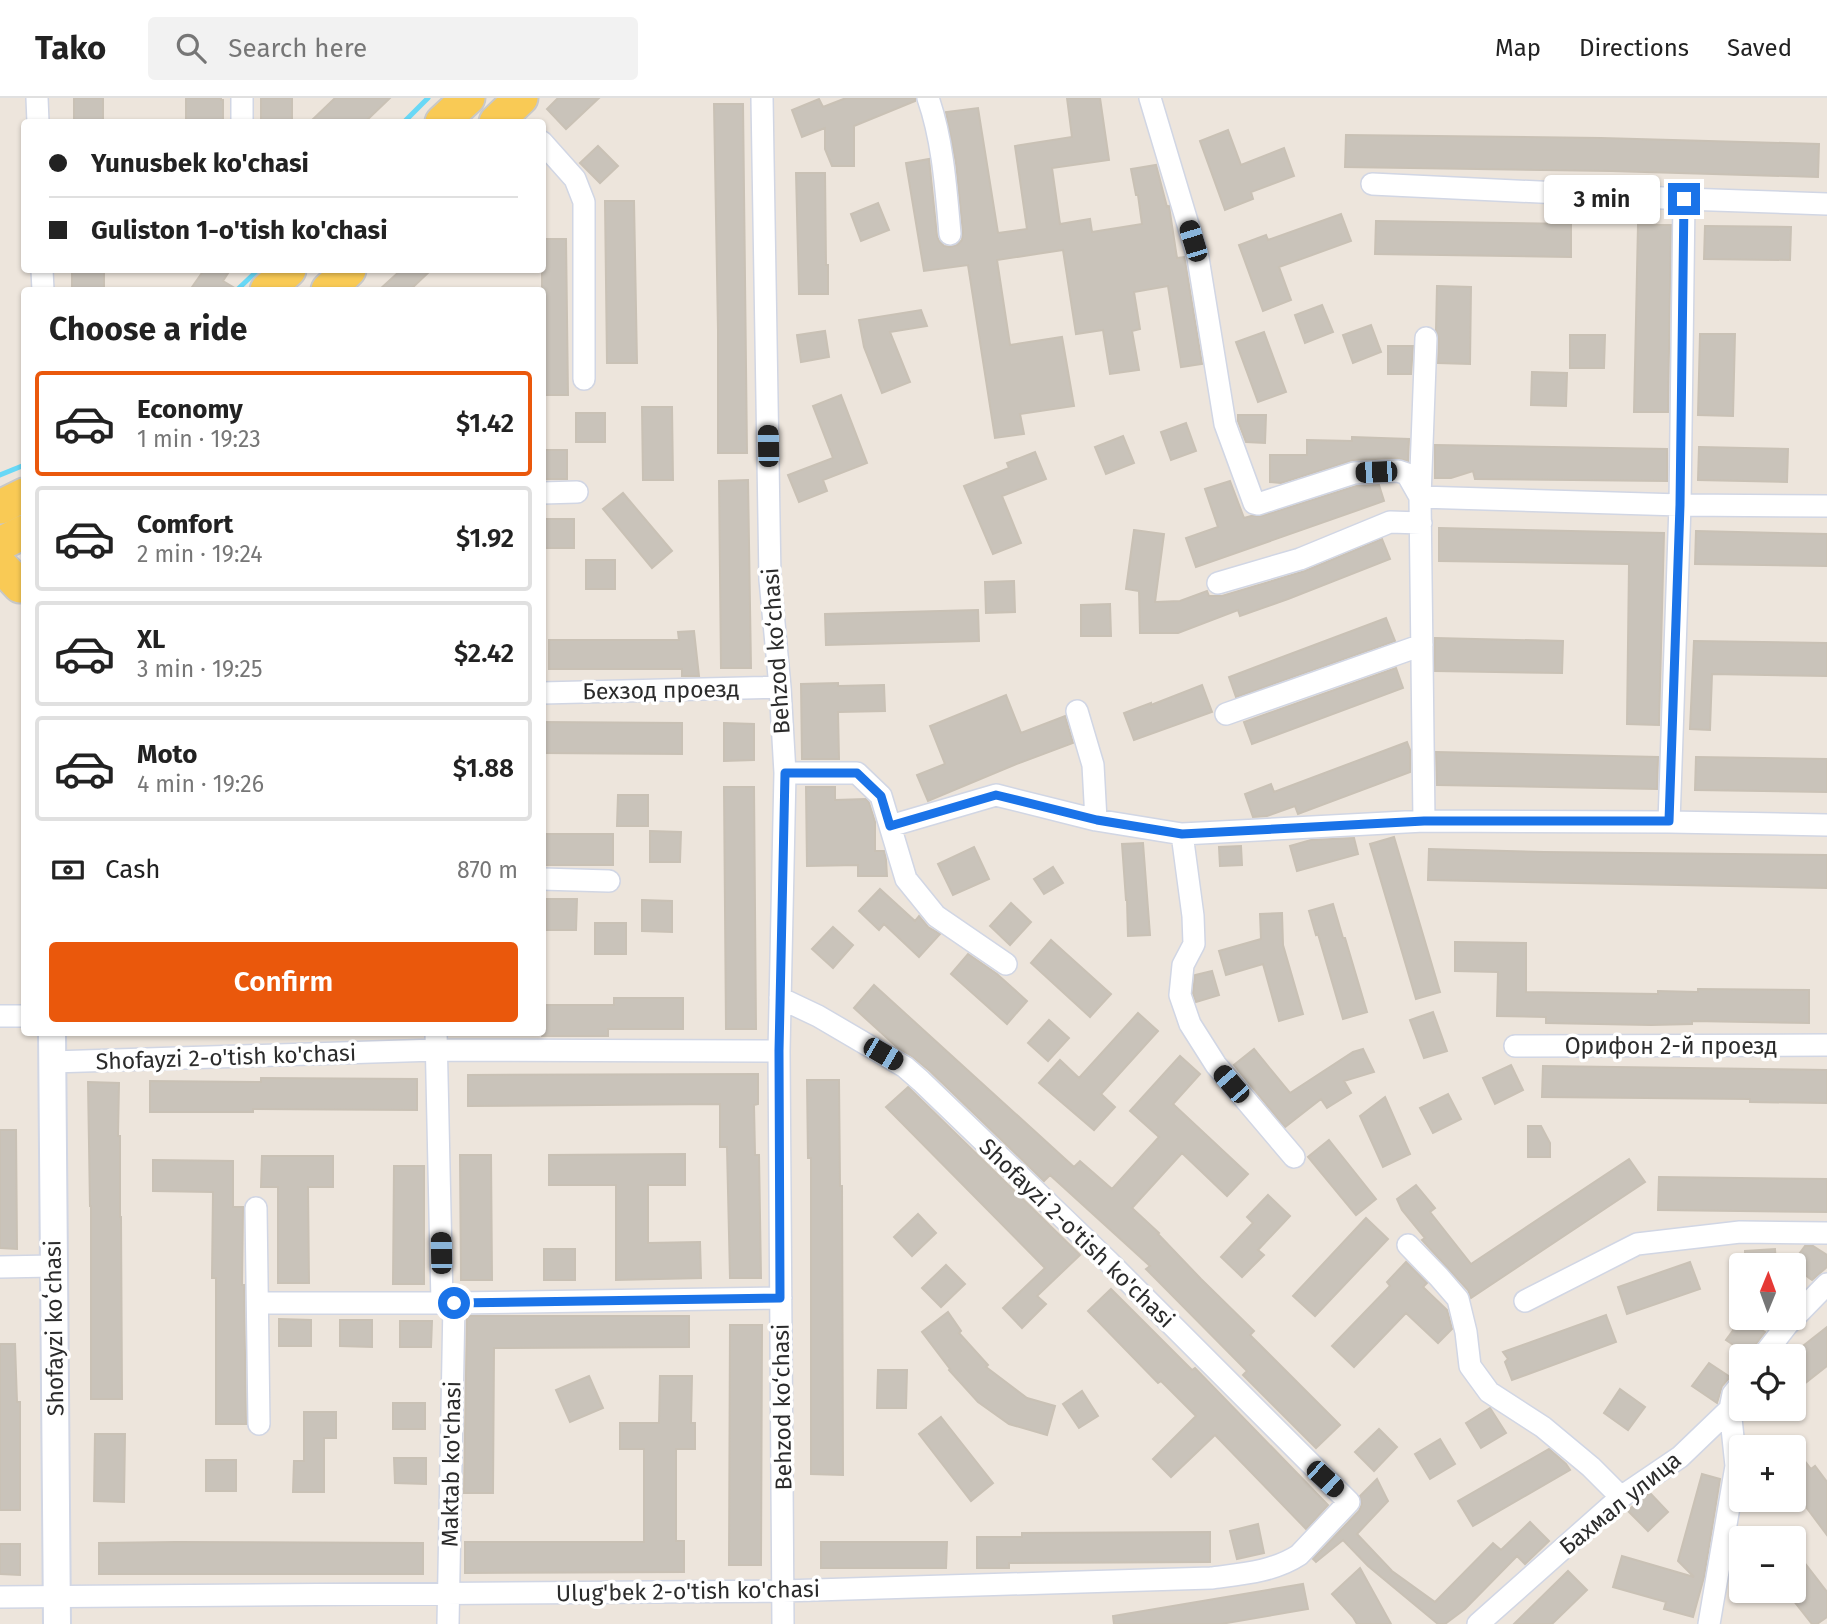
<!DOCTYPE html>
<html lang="en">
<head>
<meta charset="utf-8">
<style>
  body { margin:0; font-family:"Fira Sans",sans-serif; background:#f2f2f2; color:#222; height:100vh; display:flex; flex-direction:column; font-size:26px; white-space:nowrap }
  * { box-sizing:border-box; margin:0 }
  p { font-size:23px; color:#767676 }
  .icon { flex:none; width:38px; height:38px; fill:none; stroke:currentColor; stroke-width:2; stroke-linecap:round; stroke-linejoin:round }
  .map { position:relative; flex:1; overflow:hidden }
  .drawer { position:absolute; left:21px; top:189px; width:525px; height:749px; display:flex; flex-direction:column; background:#fff; border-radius:7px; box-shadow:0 2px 5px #0004 }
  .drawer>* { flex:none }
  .guide { position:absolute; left:21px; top:21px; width:525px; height:154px; border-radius:7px; box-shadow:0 2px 5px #0004; display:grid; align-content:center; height:154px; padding:0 28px; background:#fff }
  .needle { width:46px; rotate:1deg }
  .fabs { position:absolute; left:1729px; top:1155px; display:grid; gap:14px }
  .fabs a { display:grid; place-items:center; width:77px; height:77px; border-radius:7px; background:#fff; box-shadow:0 2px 5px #0004; font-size:35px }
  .end { position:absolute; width:32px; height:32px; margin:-16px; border:9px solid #1a73e8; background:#fff; box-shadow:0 0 0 4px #fff }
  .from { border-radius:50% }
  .bubble { position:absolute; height:49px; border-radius:7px; background:#fff; box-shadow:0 2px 5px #0004; font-size:23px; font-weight:600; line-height:49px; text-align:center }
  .car { position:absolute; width:21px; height:42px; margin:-21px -10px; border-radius:9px; box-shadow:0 0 5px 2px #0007; background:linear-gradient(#222 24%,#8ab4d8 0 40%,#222 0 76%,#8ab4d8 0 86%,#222 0) }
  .guide b { display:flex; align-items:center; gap:24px; height:66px; font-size:26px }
  .guide b+b { border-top:2px solid #e0e0e0 }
  .guide i { width:18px; height:18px; background:#222 }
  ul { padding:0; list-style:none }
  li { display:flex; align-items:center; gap:21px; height:105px; margin:0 14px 10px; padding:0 14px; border:4px solid #e0e0e0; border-radius:7px }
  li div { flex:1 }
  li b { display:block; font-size:26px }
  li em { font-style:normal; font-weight:600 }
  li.selected { border-color:#ea580c }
  li>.icon { width:63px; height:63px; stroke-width:1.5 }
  h2 { padding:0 28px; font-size:32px; line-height:84px }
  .pay { display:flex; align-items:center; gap:18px; height:77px; padding:0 28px; font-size:26px }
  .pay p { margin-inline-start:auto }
  .button { display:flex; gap:14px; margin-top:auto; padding:14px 28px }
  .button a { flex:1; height:80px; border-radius:7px; background:#ea580c; color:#fff; font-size:28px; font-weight:600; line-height:80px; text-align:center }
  header { display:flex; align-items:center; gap:42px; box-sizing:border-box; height:98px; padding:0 35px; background:#fff; border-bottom:2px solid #e0e0e0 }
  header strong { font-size:33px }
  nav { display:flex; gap:38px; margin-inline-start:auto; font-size:24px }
  .search { width:490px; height:63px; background:#f2f2f2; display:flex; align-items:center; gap:18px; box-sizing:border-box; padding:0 24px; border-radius:7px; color:#767676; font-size:26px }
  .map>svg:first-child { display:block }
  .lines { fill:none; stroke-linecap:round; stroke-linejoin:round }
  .stream { stroke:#68d8f6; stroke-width:5 }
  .building { fill:#c9c3ba; stroke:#c9c1b5; stroke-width:2 }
  .minor-casing { stroke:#d1d6e4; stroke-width:24 }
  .tertiary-casing { stroke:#d1d6e4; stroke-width:30 }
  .primary-casing { stroke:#c8c8c8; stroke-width:37 }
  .minor { stroke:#fff; stroke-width:21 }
  .tertiary { stroke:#fff; stroke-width:26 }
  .primary { stroke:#f9ca55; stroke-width:33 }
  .route { stroke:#1a73e8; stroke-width:9 }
  .labels { text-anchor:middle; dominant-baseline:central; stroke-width:7; stroke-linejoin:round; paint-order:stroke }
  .street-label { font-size:23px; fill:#2b2b2b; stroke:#fff }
</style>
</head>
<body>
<header>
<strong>Tako</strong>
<div class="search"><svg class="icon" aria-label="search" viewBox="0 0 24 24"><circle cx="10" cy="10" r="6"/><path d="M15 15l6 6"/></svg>Search here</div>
<nav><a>Map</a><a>Directions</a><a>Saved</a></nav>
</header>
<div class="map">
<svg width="1827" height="1526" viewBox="0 0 1827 1526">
  <rect width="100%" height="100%" fill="#ede5dc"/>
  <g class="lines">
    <path class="stream" d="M404 24 428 0
      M237 192 258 172
      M0 377 22 368"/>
  </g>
  <path class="building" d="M74 0H103V24H74Z
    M186 0H221V2H223V24H186Z
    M261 0H292V24H261Z
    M335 0H390L365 24H310Z
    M558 0H599L566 31 547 11Z
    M846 0H915V3L854 28V68H832L825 51V30L802 39 792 12 819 1 823 9Z
    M1067 0H1100L1109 62 1052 70 1060 126 1090 121 1092 134 1142 126 1138 97H1136L1131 71 1156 67 1167 109 1169 108 1177 160 1184 159 1185 163 1202 266 1181 269 1168 188 1134 194 1140 231 1132 233 1139 272 1110 276 1103 232 1076 236 1063 152 997 162 1010 247 1062 239 1074 308 1020 316 1024 336 995 340 968 167 924 173 906 65 929 61 937 138 939 143 944 148 950 149 957 147 962 142 963 135 956 65 946 14 978 10 998 135 1027 131 1015 48 1072 39Z
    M714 6H743L747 355H718V232Z
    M1228 32 1241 67 1284 50 1294 78 1251 94 1253 101 1225 112 1200 43Z
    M1346 37 1601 40 1819 46 1818 79 1611 73 1345 69Z
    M598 48 618 68 600 85 580 65Z
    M796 75H825L826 167H828V196H799Z
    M605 103H634L637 265H607Z
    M878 105 889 132 861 143 851 116Z
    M1341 116 1351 143 1279 169 1291 202 1263 213 1239 147 1266 137 1268 142Z
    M1376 123 1571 126V159L1375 156Z
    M1638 127H1671L1668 314H1634Z
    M1705 128 1791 129 1790 162 1704 161Z
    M542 141H566L568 297H542Z
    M72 172H104V192H72Z
    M204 172H230L223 183 238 192H190Z
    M401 172H431L410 192H379Z
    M1437 188 1471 189 1470 266 1438 265 1439 241 1436 232Z
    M1322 207 1333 234 1305 245 1295 217Z
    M921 212 927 228 890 234 910 284 882 295 864 249 859 222Z
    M1371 227 1381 254 1353 265 1343 237Z
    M825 233 829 259 801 264 797 237Z
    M1264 234 1286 294 1258 304 1236 244Z
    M1700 236H1735L1733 318 1698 317Z
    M1570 237H1605L1604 270H1570Z
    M1388 248H1413L1411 276H1388Z
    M1532 274 1567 275 1566 308 1531 307Z
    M841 297 867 365 823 382 827 393 799 404 788 377 833 360 813 308Z
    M642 309H672L673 382H643Z
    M576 315H605V344H576Z
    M1238 317H1266L1265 345 1246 344 1238 323Z
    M1186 325 1196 353 1171 362 1161 334Z
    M1123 338 1134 365 1106 376 1095 349Z
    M1352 339 1409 341 1408 363 1397 360 1353 362 1281 385 1270 384V357H1307V342L1352 343Z
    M1435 347 1667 351V383L1475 381 1473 373 1451 380H1435Z
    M1699 349 1788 351 1787 384 1698 382Z
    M542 352H567V381H542Z
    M1035 354 1046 381 1002 398 1021 445 993 456 964 388 1009 370 1007 365Z
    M748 382 751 570H721L719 383Z
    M1230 383 1244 420 1251 418H1262L1356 388 1379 387 1384 403 1196 469 1186 440 1218 429 1205 391Z
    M623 395 672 453 652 470 603 411Z
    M544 421H574V450H544Z
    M1439 430 1664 435 1659 627 1627 626 1629 466 1439 463Z
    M1134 432 1164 436 1155 504 1180 503 1207 493 1209 498H1222L1305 473 1382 441 1390 461 1288 501 1240 518 1238 512 1178 535H1140L1139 493 1126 491Z
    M1696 433 1827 436V468L1695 466Z
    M586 462H615V491H586Z
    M1014 483 1015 514 986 515 985 484Z
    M1110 506 1111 538H1081V507Z
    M978 512 979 543 826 547 825 516Z
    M1386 520 1395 543 1236 599 1229 579Z
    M694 533 699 578H682V571H549V542H679L678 534Z
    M1435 540 1563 543 1562 575 1435 573Z
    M1694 543 1827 545V578L1712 576 1710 632 1690 631Z
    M1396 570 1403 590 1252 646 1244 624Z
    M838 585V588L884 587 885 613 838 614 839 661H802L801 586Z
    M1202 587 1212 614 1134 642 1124 615 1151 605V607Z
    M1006 597 1021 635 1065 618 1073 645 1014 667 928 703 917 677 945 666 930 628Z
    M542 624 682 625V656L542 655Z
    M724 625 754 626V662L724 663Z
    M1407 644 1410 652V674L1298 716 1295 708 1267 718 1253 719 1245 696 1271 686 1274 694Z
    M1436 654 1658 659 1657 691 1437 687Z
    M1696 659 1827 661V694L1695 692Z
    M724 689H754L756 931H726Z
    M806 689H835V702L866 701 869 705 875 724V753H884L886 762 887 778H858V767L807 768Z
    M618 697H648V728H617Z
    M650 733 681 734 680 764H650Z
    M542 736H613V767H542Z
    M1394 739 1440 894 1416 901 1370 746Z
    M1354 740 1358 756 1297 773 1290 748 1311 742Z
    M1143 745 1150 837 1128 838 1127 802H1126L1122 746Z
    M1241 748 1242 767 1220 768 1219 749Z
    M974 749 989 781 953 797 938 766Z
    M1429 751 1544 754 1827 757V790L1428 782Z
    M1053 769 1063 785 1044 796 1034 781Z
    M880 791 915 823 919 818 928 829 940 836 919 859 884 826 879 832 859 813Z
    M546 801H577L576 832H546Z
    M642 802 672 803V834L642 833Z
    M1011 805 1031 824 1010 847 990 828Z
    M1333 806 1343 840H1345L1367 914 1343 921 1318 836 1316 837 1309 813Z
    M1282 815 1283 847 1303 916 1279 923 1263 866 1226 877 1219 853 1261 841 1260 816Z
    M595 825H626V856H595Z
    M833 829 853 847 833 870 812 851Z
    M1051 842 1111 896 1090 919 1031 865Z
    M1455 844 1526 845V894L1658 896V893L1698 894V891L1809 892V925L1692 923V926L1651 927 1546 925V919L1497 918 1498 874 1455 873Z
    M968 856 997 876 1027 903 1007 926 951 876Z
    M1212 873 1219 897 1196 904 1193 895 1195 877Z
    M874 887 1074 1069 1080 1063 1112 1091 1159 1039 1130 1013 1180 958 1200 976 1173 1006 1248 1076 1227 1098 1182 1055 1132 1110 1159 1135 1158 1136 1201 1181 1254 1233 1250 1237 1340 1327 1316 1350 1243 1277 1247 1273 1146 1171 1150 1168 1050 1077 1044 1083 930 973 913 959 898 950 854 910Z
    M614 900H683V931H608V938H542V907H614Z
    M1433 914 1447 953 1424 960 1410 922Z
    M1138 915 1158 933 1101 996 1115 1009 1094 1032 1039 985 1060 962 1079 980Z
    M1049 922 1069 940 1048 963 1028 945Z
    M1254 951 1290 995 1353 954 1363 951 1374 974 1344 983 1351 995 1327 1010 1321 1001 1285 1029 1234 967Z
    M1511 967 1523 992 1495 1006 1483 980Z
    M1543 968 1827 972V1005L1750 1004V1001L1542 999Z
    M758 976V1006L754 1007 755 1057H759L761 1180H730L727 1049H720V1006L468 1008V977Z
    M261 980 417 981V1012L253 1011V1014H150V983L261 984Z
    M807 982H839L840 1088H842L843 1377 811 1376V1060H808Z
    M88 984 119 985 118 1038H120V1119H121L122 1301H91V1108H90Z
    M908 989 1080 1157 1037 1198 1046 1206 1022 1230 1003 1210 1045 1170 886 1009Z
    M1448 996 1461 1021 1433 1035 1420 1010Z
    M1385 999 1410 1056 1383 1069 1360 1018Z
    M1528 1028H1541L1550 1045V1059H1528Z
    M0 1032H16L17 1151 0 1150Z
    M1329 1042 1376 1101 1356 1117 1308 1059Z
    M685 1056V1087H648V1145L700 1144 701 1180 616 1182V1087H549V1057Z
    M460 1057H491L492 1182H461Z
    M262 1058H333V1089H308L309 1185H278V1089H261Z
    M1629 1061 1645 1084 1471 1200 1468 1192 1422 1142 1425 1140 1402 1112 1397 1101 1416 1087 1435 1110 1430 1114 1471 1166Z
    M153 1062 233 1063V1109H243L242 1187H244L246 1326H216V1180H212L213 1094 153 1093Z
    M394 1068H424V1186H393Z
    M1659 1079 1827 1081V1114L1658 1112Z
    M1268 1097 1290 1118 1258 1152 1264 1157 1242 1179 1221 1159 1253 1125 1247 1119Z
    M918 1116 936 1135 912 1158 894 1139Z
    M1366 1120 1388 1141 1315 1218 1293 1198Z
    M1805 1148H1813L1827 1157V1169L1812 1182 1794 1169V1167H1791Z
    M544 1151H575V1182H544Z
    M1775 1151 1776 1167H1745V1153Z
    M1406 1164 1427 1185 1423 1189 1447 1212 1452 1231 1438 1245 1406 1215 1354 1269 1332 1248 1390 1188 1387 1184Z
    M1690 1164 1700 1191 1627 1216 1618 1189Z
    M946 1167 965 1186 941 1209 922 1190Z
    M1111 1191 1192 1272 1195 1270 1328 1407 1306 1431 1215 1337 1171 1379 1153 1361 1196 1318 1161 1283 1158 1285 1088 1213Z
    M948 1214 961 1233 959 1235 988 1267 986 1269 1027 1300 1055 1308 1047 1337 1009 1326 978 1304 949 1272 950 1271 922 1234Z
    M1606 1217 1616 1244 1512 1282 1505 1264 1508 1261 1503 1254Z
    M467 1218H689V1249L494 1250 493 1395H464Z
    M1742 1220 1765 1234 1753 1250 1750 1258 1726 1242Z
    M279 1221 311 1222V1248H279Z
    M340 1222H372V1249L340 1248Z
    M400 1223H432L431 1249H400Z
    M730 1227H762L761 1467H729Z
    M1827 1229V1268L1794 1294V1255Z
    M0 1246H15L17 1304H20V1412H0Z
    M1709 1265 1730 1279 1722 1288 1717 1305 1692 1288Z
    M878 1272H907L906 1310H877Z
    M589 1278 603 1310 570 1324 556 1292Z
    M660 1278H692L691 1325H695V1351H676V1443H684V1474L465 1475V1444H644V1351H620V1325H659Z
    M1620 1291 1645 1309 1628 1332 1604 1315Z
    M1082 1293 1098 1318 1079 1330 1063 1306Z
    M393 1305H425V1331H393Z
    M1490 1310 1506 1335 1481 1350 1466 1325Z
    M304 1314H336V1340H324V1394H293L294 1363H304Z
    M941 1319 993 1385 971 1403 919 1336Z
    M1379 1331 1397 1349 1374 1373 1355 1354Z
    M95 1336H125L124 1404 94 1403Z
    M1440 1341 1455 1366 1430 1381 1415 1356Z
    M1794 1349 1811 1371 1815 1368 1827 1384V1437L1794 1393Z
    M1549 1351 1566 1366 1570 1372 1473 1428 1458 1403Z
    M394 1360H426V1386L395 1385Z
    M206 1362H236V1393H206Z
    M1702 1376 1720 1381 1704 1479 1693 1519 1664 1511 1666 1504 1613 1489 1622 1458 1694 1479 1678 1463Z
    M1377 1381 1388 1403 1357 1436 1392 1473 1435 1504 1493 1445 1501 1452 1530 1424 1549 1443 1525 1466 1517 1458 1465 1511 1445 1526H1438L1368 1468 1343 1442 1316 1464 1313 1461 1359 1413 1362 1406 1360 1398Z
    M1650 1395 1668 1414 1648 1433 1628 1413 1637 1404Z
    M1258 1426 1264 1455 1237 1461 1230 1433Z
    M1210 1434V1464L1009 1465V1470H977V1439H1022V1435Z
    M176 1444 423 1445V1476H99V1445Z
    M821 1444H947L946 1470H821Z
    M0 1446H20V1477L0 1476Z
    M1794 1451 1827 1494V1519L1817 1526H1812L1786 1493H1794Z
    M1360 1470 1391 1526H1357L1353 1519 1332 1496Z
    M1568 1473 1587 1492 1552 1526H1514Z
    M1303 1486 1308 1511 1221 1526H1114L1113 1518Z"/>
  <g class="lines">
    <defs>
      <path id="minor" d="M37 0 38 24
        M242 0V24
        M762 0 770 482 780 589 785 675 779 953 783 1526
        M928 0C943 43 946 91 950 136
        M1150 0 1198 160 1225 326 1254 405 1258 406 1354 375 1398 373 1407 376 1420 399 1680 407 1827 408
        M542 44 575 81 584 104V281
        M1372 86 1684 101 1827 106
        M42 172 43 192
        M542 395 577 394
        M1218 485 1300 461 1390 424 1421 425
        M542 595 780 589
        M1077 613 1093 667 1096 722
        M1226 616 1422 547
        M785 675H857L881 698 906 781 936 818 1006 866
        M1424 723 1420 399 1426 240
        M1669 724 1680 407 1684 101
        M890 728 996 697 1096 722 1182 736 1424 723 1669 724 1827 727
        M1182 736 1193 818 1194 846 1183 867 1180 897 1190 926 1216 967 1294 1059
        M542 781 609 783
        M0 918H24
        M436 934 442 1205
        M1515 948 1827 947
        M52 964 436 952 779 953
        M256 1110 259 1326
        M1408 1147 1439 1179 1458 1201 1466 1234 1470 1268 1489 1294 1543 1329 1591 1369 1621 1399
        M0 1169 53 1168
        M1525 1203 1637 1146 1740 1134 1827 1135
        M259 1205H454L781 1200
        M1763 1258 1787 1227 1827 1186
        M0 1499 783 1493 1211 1480C1241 1476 1273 1474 1299 1457L1349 1404 1108 1163 921 983 905 969 818 918 780 900
        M448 1526 454 1205
        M1478 1526 1621 1399 1680 1359 1730 1311
        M1709 1526 1736 1368 1730 1311 1733 1296 1741 1286"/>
      <path id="tertiary" d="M52 934 57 1526"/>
      <path id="primary" d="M442 24 468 0
        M496 24 521 0
        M267 192 289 172
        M328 192 349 172
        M0 409 24 397
        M0 446 24 434
        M0 467 20 488"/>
    </defs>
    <use href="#minor" class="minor-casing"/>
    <use href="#tertiary" class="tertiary-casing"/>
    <use href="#primary" class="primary-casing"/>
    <use href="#minor" class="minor"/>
    <use href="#tertiary" class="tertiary"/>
    <use href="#primary" class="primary"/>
  </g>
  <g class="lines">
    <path class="route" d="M454 1205 780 1200 779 953 785 675H857L881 698 890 728 996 697 1097 722 1182 736 1424 723H1669L1680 407 1684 101"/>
  </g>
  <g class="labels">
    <g class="street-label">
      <text transform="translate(776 553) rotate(-94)">Behzod ko‘chasi</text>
      <text transform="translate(661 592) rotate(-1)">Бехзод проезд</text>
      <text x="1671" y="948">Орифон 2-й проезд</text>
      <text transform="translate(226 959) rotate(-2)">Shofayzi 2-o'tish ko'chasi</text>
      <text transform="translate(1077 1135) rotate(44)">Shofayzi 2-o'tish ko'chasi</text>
      <text transform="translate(54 1230) rotate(-91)">Shofayzi koʻchasi</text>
      <text transform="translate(782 1309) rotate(-91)">Behzod ko‘chasi</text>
      <text transform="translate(451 1366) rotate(-89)">Maktab ko'chasi</text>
      <text transform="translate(1620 1405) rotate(-39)">Бахмал улица</text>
      <text transform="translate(688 1493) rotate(-1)">Ulug'bek 2-o'tish ko'chasi</text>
    </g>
  </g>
</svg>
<div class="fabs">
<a><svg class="needle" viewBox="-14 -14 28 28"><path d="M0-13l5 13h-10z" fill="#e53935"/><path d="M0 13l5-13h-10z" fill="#767676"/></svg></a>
<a><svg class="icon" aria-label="locate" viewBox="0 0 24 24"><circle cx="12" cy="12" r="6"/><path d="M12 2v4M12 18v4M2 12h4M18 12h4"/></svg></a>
<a>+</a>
<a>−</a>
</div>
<i class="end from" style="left:454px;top:1205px"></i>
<i class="end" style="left:1684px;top:101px"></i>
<div class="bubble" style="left:1544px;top:77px;width:116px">3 min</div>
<i class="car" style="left:1193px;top:143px;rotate:343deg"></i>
<i class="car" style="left:768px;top:348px;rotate:359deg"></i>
<i class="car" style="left:1376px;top:374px;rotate:268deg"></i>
<i class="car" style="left:883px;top:956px;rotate:120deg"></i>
<i class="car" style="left:1231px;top:986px;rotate:319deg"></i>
<i class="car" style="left:441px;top:1155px;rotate:359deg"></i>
<i class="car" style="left:1325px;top:1381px;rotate:133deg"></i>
<div class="guide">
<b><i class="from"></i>Yunusbek ko'chasi</b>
<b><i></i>Guliston 1-o'tish ko'chasi</b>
</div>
<section class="drawer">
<h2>Choose a ride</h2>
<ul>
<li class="selected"><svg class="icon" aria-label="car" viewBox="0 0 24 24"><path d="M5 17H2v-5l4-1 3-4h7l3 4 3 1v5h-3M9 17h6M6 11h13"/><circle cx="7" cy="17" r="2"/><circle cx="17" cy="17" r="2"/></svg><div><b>Economy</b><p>1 min · 19:23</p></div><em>$1.42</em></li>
<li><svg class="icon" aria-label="car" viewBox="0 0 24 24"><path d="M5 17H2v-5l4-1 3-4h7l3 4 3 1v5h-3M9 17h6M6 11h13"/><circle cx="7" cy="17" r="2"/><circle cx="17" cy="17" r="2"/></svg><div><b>Comfort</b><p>2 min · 19:24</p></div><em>$1.92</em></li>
<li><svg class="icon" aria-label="car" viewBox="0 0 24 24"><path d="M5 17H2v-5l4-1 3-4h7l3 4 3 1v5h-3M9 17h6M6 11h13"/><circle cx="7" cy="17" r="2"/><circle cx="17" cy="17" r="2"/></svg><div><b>XL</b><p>3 min · 19:25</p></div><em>$2.42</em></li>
<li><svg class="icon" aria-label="car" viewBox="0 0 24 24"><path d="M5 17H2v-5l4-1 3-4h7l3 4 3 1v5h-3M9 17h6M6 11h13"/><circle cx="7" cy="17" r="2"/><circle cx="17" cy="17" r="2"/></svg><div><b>Moto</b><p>4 min · 19:26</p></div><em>$1.88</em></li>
</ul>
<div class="pay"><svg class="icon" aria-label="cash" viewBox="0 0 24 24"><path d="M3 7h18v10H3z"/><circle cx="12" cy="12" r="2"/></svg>Cash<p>870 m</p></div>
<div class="button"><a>Confirm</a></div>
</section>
</div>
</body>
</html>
